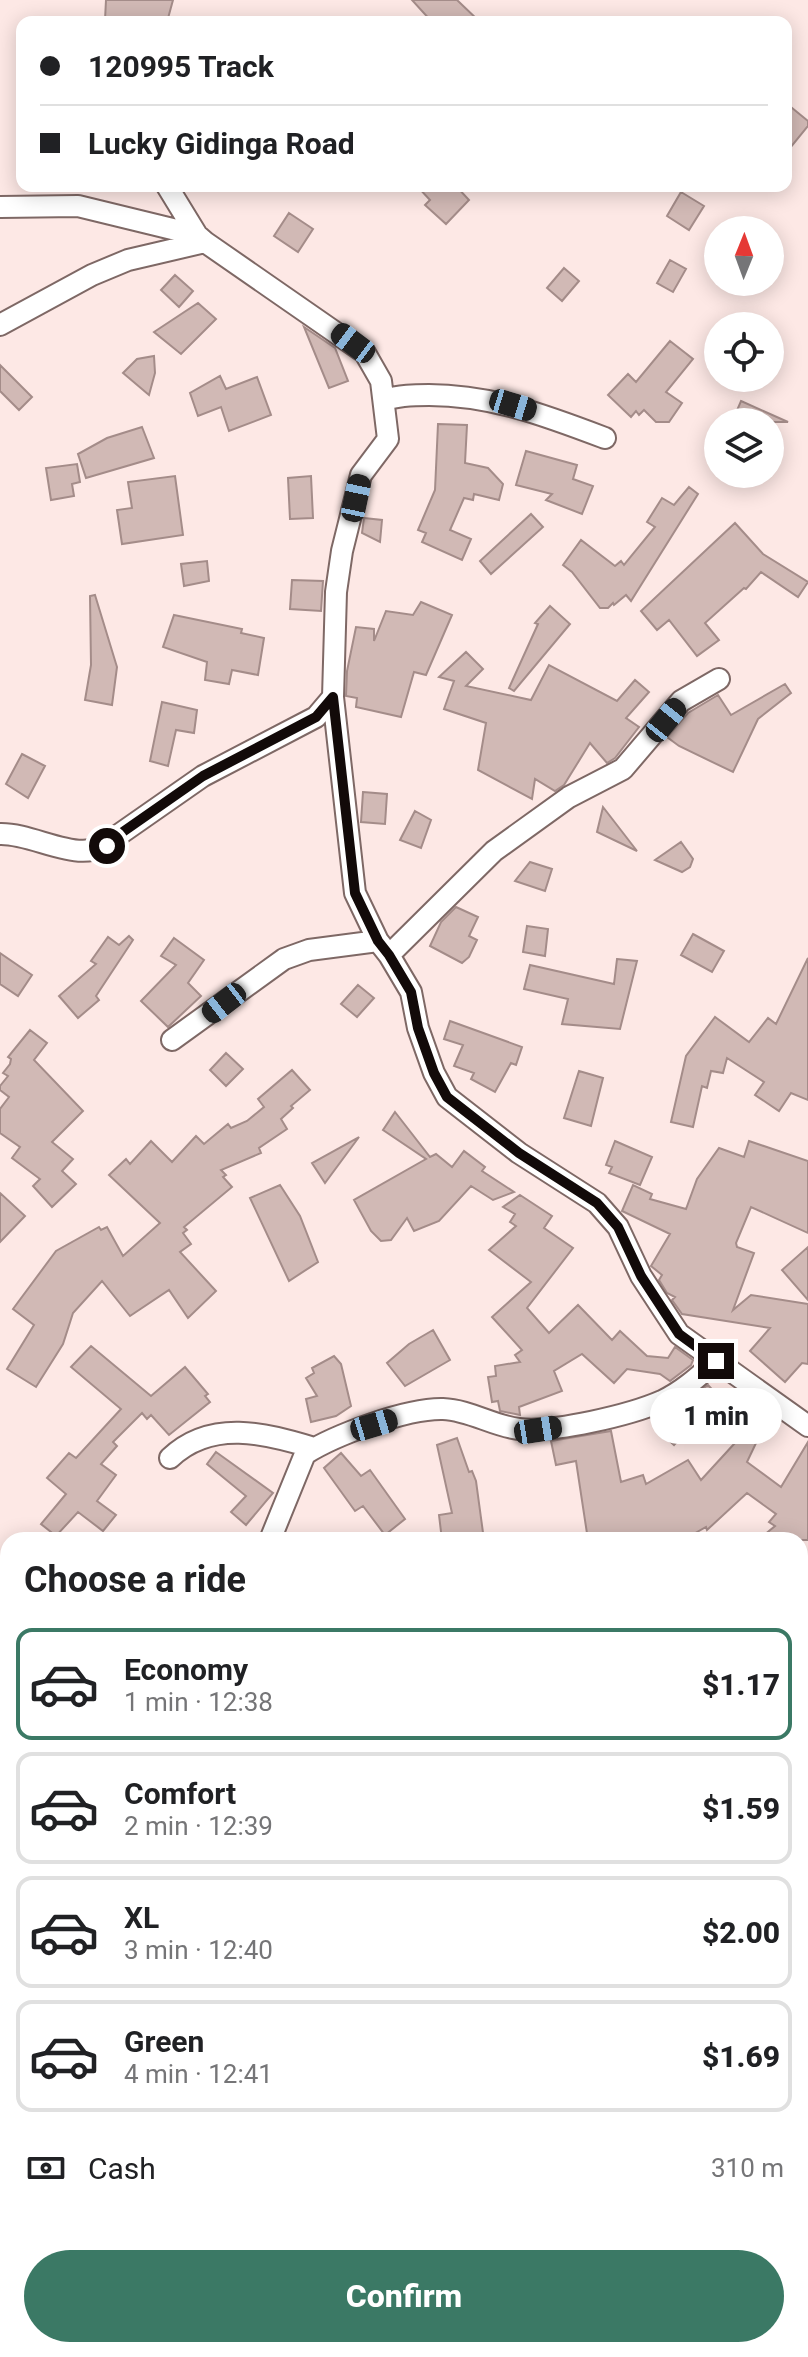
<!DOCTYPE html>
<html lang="en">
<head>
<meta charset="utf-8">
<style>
  body { margin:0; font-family:Roboto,sans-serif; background:#f2f2f2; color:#202124; height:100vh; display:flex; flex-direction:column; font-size:30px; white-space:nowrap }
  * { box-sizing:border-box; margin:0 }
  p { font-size:26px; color:#757577 }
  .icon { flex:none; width:44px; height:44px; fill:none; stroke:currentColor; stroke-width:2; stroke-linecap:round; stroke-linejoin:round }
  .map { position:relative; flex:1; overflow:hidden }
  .sheet { position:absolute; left:0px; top:1532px; width:808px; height:826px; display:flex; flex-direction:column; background:#fff; border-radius:24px 24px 0 0; box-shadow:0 4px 20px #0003 }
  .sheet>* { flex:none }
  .banner { position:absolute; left:16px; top:16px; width:776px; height:176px; border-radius:16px; box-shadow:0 4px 20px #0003; display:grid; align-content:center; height:176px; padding:0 24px; background:#fff }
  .needle { width:52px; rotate:1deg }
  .buttons { position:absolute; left:704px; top:216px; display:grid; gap:16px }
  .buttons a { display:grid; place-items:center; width:80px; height:80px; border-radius:50%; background:#fff; box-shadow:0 4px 20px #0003; font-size:40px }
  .end { position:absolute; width:36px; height:36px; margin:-18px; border:10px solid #120a09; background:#fff; box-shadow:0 0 0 4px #fff }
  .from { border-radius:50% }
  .bubble { position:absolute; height:56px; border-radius:28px; background:#fff; box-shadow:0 4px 20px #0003; font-size:26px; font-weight:800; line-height:56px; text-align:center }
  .car { position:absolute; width:24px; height:48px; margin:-24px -12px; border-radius:10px; box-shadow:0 0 6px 2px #0007; background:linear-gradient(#222 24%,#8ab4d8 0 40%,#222 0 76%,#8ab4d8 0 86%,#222 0) }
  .banner b { display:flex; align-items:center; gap:28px; height:76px; font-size:30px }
  .banner b+b { border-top:2px solid #e0e0e0 }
  .banner i { width:20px; height:20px; background:#202124 }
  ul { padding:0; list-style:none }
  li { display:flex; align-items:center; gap:24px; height:112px; margin:0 16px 12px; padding:0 8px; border:4px solid #e0e0e0; border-radius:16px }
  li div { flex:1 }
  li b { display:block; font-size:30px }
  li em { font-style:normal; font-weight:800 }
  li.selected { border-color:#3b7965 }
  li>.icon { width:72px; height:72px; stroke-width:1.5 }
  h2 { padding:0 24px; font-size:36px; line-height:96px }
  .pay { display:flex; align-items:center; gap:20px; height:88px; padding:0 24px; font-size:30px }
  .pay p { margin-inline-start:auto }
  .action { display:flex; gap:16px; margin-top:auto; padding:16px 24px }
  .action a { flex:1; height:92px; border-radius:48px; background:#3b7965; color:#fff; font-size:32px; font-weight:800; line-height:92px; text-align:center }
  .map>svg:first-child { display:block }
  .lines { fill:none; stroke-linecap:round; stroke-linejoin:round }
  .stream { stroke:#9be7cc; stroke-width:7 }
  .building { fill:#d1b9b5; stroke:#a48c89; stroke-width:2 }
  .minor-casing { stroke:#7e6865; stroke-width:24 }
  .minor { stroke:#fff; stroke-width:20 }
  .route { stroke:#120a09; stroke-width:10 }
</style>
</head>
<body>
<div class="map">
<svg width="808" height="2357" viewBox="0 0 808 2357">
  <rect width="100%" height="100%" fill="#fde8e5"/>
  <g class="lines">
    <path class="stream" d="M0 1932 8 1933
      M644 2350 648 2357"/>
  </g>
  <path class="building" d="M106 0H173L167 22 105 20Z
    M412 0H457L480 22H432Z
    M786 103 808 121V126L786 153Z
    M417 186H456L469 200 446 224 425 205 430 200Z
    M681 192 704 206 689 230 667 216Z
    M289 213 313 229 298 252 274 236Z
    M670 260 686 269 673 292 657 283Z
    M564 268 579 281 562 301 547 288Z
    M175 275 193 291 179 307 161 290Z
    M198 303 216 319 181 354 154 332Z
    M304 327 335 348 348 381 329 388Z
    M670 341 693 359 666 392 682 403 669 422H656L644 410 639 415 636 411 631 417 608 395 628 374 636 382Z
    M154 356 155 373 149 395 123 373 137 359Z
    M0 365 32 397 19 410 0 391Z
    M220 376 226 389 257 377 271 415 229 431 221 407 198 416 190 393Z
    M741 401 788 422H732Z
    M438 424 467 425 465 463 488 468 503 484 499 500 474 494 473 500 464 498 450 530 471 539 462 560 422 542 426 533 418 530 435 490Z
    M142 427 154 458 86 478 78 454 107 438Z
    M526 451 577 465 573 479 593 486 582 514 546 500 552 494 516 485Z
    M77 464 80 482 72 484 74 496 51 500 46 468Z
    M175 476 183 535 122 544 117 510 132 508 128 482Z
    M311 476 313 518 290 519 288 478Z
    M689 487 698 494 631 601 626 595 614 605 613 603 608 608H600L572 572 563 565 581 540 615 566 621 561 624 565 655 527 647 522 662 498 674 505Z
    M531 514 543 527 491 574 480 561Z
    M364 518 382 520 380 542 362 533Z
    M735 523 763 554 808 582 798 597 761 572 746 589 744 588 705 623 719 640 697 656 669 620 657 630 641 611Z
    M207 561 209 581 184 586 181 564Z
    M292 580 323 581 321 611 290 609Z
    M95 595 117 667 112 705 85 700 91 665 90 596Z
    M421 602 452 615 426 675 414 672 401 717 356 707 357 698 346 696 347 671 356 627 374 629V641L386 611 413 615Z
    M550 606 570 624 514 691 509 688 538 624 535 623Z
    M174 615 242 629 241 633 264 638 258 675 232 670 229 684 205 680 207 662 163 647Z
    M466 652 483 669 466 686 531 700 549 665 617 701 635 680 649 692 626 718 639 727 615 758 607 763 590 743 564 785 555 791 535 779 532 799 478 770 486 723 444 709 454 681 439 677Z
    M785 684 791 693 758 719 733 772 679 746 667 737 688 713 718 695 731 715Z
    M162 702 197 710 194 733 176 730 168 766 150 761Z
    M22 754 45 766 28 798 6 784Z
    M363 792 387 794 385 824 361 822Z
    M603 807 637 851 597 832Z
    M415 811 431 820 421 848 400 840Z
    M681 842 693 859 690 867 682 872 655 860Z
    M530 862 552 869 545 891 515 881Z
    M456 907 478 917 469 936 477 940 469 957 462 963 430 946 441 922Z
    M527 926 548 929 545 956 523 952Z
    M693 934 724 951 712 972 681 955Z
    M129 936 133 940 96 996 99 1000 78 1018 59 996 96 964 91 961 108 937 119 945Z
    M174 938 204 960 188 983 201 996 168 1027 141 1001 176 965 161 956Z
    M0 953 32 975 18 996 0 984Z
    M808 958V1100L791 1093 779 1111 755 1095 764 1082 727 1058 723 1073 711 1071 707 1088 702 1086 693 1127 671 1122 686 1056 715 1017 749 1042 768 1018 776 1024Z
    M617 959 637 961 620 1029 562 1024 568 999 524 989 530 965 614 984Z
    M358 985 374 998 357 1017 341 1004Z
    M450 1021 522 1047 516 1065 511 1063 495 1092 471 1079 474 1073 454 1066 463 1045 444 1039Z
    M30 1030 47 1043 34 1060 83 1111 52 1142 73 1159 62 1171 76 1184 52 1207 33 1186 40 1179 12 1158 20 1147 0 1133V1109L9 1097 0 1090V1086L8 1076 3 1073 10 1064 11 1059 8 1057Z
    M226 1053 243 1069 226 1086 210 1070Z
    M292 1070 310 1090 291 1106 293 1108 281 1119 287 1129 259 1148 261 1153 221 1170 226 1175 223 1177 232 1187 184 1227 187 1230 183 1233 191 1244 180 1252 216 1291 188 1318 169 1290 130 1316 102 1281 73 1313 63 1344 36 1387 7 1369 34 1325 13 1309 56 1251 99 1227 101 1230 107 1227 123 1256 160 1223 109 1175 126 1159 130 1164 151 1141 172 1162 196 1136 204 1144 228 1124 231 1128 247 1121 264 1107 258 1099Z
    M579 1071 603 1078 591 1126 564 1118Z
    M395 1112 430 1157 436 1154 452 1167 464 1151 485 1167 482 1171 514 1192 493 1200 471 1186 439 1221 414 1231 407 1218 391 1240 381 1241 371 1231 354 1200 426 1159 383 1130Z
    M359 1137 325 1183 312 1163Z
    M615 1141 652 1157 640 1185 609 1173 612 1167 606 1165Z
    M749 1141 808 1161V1233L751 1207 736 1243 737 1247 754 1253 733 1310 751 1295 808 1304V1364L802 1363 785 1382 750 1351 770 1328 682 1314 672 1300 675 1297 667 1293 659 1280 662 1275 651 1266 670 1234 622 1211 633 1185 652 1194 650 1199 686 1209 697 1179 719 1148 744 1157Z
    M280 1185 300 1216 318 1262 289 1281 250 1198Z
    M0 1193 25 1216 0 1242Z
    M520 1195 552 1216 544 1228 573 1248 527 1308 549 1333 578 1305 612 1340 620 1331 647 1356 668 1358 675 1347 693 1360 691 1365 670 1381 660 1374 627 1369 614 1383 582 1354 554 1371 562 1391 519 1407 520 1415 500 1411 498 1401 492 1402 488 1377 496 1376 495 1366 520 1362 515 1355 522 1350 492 1317 531 1282 489 1250 516 1226 510 1222 515 1214 503 1207Z
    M808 1247V1300L782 1270Z
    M433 1330 450 1360 405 1386 387 1363 409 1344Z
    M91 1346 151 1396 185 1367 208 1394 205 1396 210 1402 169 1435 151 1415 147 1419 142 1413 113 1442 117 1446 101 1464 116 1475 97 1501 116 1515 103 1531 78 1512 56 1536 41 1524 66 1494 47 1478 69 1453 76 1458 121 1409 71 1367Z
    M334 1356 341 1364 351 1406 336 1416 311 1422 306 1399 317 1396 306 1378 314 1373 312 1368Z
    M708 1385 718 1396 739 1393 736 1411 755 1427 747 1437 757 1441 747 1462 781 1487 808 1442V1540H758L775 1526 769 1522 776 1514 747 1493 707 1530 706 1527 683 1540H588L576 1461 556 1465 551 1441 611 1431 621 1482 643 1475 646 1484 688 1460 701 1480 734 1444 700 1417 674 1445 654 1426 667 1413Z
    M457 1438 469 1472 472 1471 476 1481 484 1540H442L439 1515 452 1513 437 1445Z
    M216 1452 273 1493 246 1525 231 1512 246 1496 207 1464Z
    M341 1453 361 1476 370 1470 405 1519 385 1535 363 1506 355 1511 324 1468Z"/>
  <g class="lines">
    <defs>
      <path id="minor" d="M167 186 197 235 205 242 365 353 381 381 388 439 361 475 342 551 336 592 333 697 355 893 378 941 389 955 411 992 418 1028 434 1073 447 1097 519 1153 597 1203 618 1227 641 1276 679 1334 808 1426
        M0 207 78 206 197 235
        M0 325 92 275 128 260 205 242
        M385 400C399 395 415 395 429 395 492 395 547 416 605 438
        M0 834C39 833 85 871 117 836L203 776 316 717 333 697
        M389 955 494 851 569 797 623 769 681 701 719 679
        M172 1040 284 959 309 950 378 941
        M170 1458C211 1419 265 1433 314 1448
        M270 1540 305 1454C335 1435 407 1408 443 1409 470 1410 493 1426 519 1429 554 1433 630 1415 662 1401 683 1391 699 1376 716 1361
        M800 1611 808 1602
        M0 2082 8 2070
        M800 2304 808 2310
        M531 2350 533 2357"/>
    </defs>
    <use href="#minor" class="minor-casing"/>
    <use href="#minor" class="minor"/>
  </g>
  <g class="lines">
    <path class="route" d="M107 846 117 836 203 776 316 717 333 697 355 893 378 941 389 955 411 992 418 1028 434 1073 447 1097 519 1153 597 1203 618 1227 641 1276 679 1334 716 1361"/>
  </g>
</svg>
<div class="buttons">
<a><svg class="needle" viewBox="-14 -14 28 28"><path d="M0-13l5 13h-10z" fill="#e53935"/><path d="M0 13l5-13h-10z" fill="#757577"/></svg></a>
<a><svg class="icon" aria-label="locate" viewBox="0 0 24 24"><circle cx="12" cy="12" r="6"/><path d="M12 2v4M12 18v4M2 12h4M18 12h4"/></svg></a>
<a><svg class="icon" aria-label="layers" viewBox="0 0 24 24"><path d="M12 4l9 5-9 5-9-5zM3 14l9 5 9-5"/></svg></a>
</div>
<i class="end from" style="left:107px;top:846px"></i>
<i class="end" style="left:716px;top:1361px"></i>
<div class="bubble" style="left:650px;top:1388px;width:132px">1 min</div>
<i class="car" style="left:353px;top:343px;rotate:307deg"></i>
<i class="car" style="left:513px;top:405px;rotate:107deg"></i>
<i class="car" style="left:356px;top:498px;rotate:12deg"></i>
<i class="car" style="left:666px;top:720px;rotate:39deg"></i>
<i class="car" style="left:224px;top:1003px;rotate:232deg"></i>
<i class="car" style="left:374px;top:1425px;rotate:73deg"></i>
<i class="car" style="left:538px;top:1430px;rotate:81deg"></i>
<div class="banner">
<b><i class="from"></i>120995 Track</b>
<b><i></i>Lucky Gidinga Road</b>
</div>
<section class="sheet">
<h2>Choose a ride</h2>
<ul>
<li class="selected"><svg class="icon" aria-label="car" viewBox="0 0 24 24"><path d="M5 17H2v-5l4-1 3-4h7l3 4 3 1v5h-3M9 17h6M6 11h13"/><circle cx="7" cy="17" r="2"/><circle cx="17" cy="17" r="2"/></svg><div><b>Economy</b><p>1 min · 12:38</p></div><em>$1.17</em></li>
<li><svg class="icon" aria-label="car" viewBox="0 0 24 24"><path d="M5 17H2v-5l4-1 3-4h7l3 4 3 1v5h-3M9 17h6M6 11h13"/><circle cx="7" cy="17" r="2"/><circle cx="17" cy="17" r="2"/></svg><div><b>Comfort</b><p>2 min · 12:39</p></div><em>$1.59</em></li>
<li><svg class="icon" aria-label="car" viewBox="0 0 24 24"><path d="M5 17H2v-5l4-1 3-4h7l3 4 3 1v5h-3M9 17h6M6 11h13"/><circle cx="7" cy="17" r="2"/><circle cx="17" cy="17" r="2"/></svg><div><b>XL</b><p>3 min · 12:40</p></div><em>$2.00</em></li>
<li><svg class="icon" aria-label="car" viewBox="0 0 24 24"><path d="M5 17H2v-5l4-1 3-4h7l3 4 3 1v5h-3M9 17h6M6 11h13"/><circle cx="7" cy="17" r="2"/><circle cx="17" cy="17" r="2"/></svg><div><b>Green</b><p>4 min · 12:41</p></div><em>$1.69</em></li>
</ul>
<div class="pay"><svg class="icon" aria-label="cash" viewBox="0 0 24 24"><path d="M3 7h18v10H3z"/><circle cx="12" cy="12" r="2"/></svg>Cash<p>310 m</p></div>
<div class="action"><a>Confirm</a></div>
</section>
</div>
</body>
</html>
